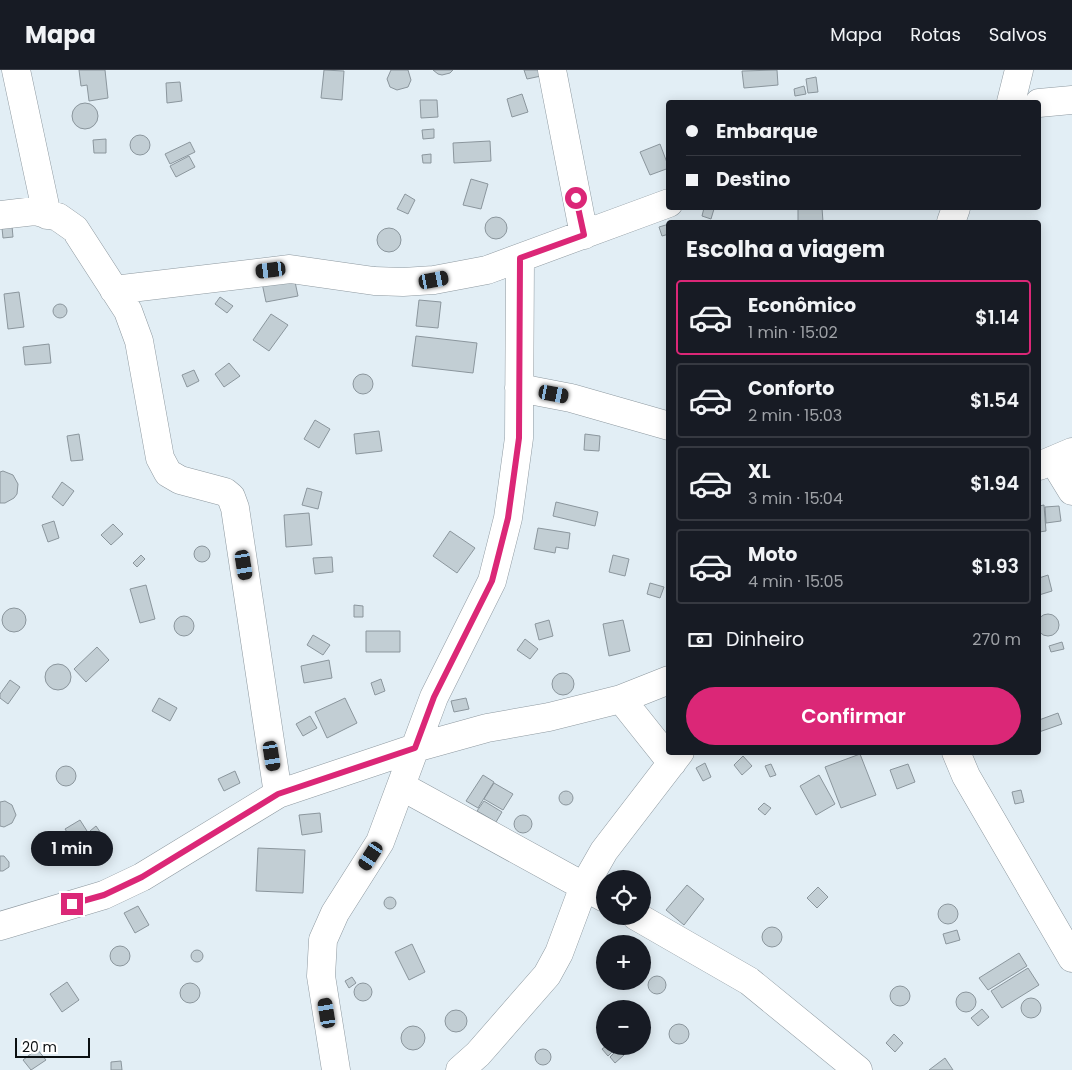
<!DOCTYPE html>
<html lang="pt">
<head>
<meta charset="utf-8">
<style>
  body { margin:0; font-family:Poppins,sans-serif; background:#242831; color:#f1f3f6; height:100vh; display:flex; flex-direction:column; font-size:19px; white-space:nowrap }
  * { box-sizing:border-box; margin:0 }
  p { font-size:16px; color:#9ea1a6 }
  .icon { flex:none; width:28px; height:28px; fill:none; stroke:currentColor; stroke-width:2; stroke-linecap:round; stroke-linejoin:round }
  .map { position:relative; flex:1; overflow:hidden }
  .panel { position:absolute; left:666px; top:150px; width:375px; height:535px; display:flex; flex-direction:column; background:#171b24; border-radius:5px; box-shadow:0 2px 12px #0003 }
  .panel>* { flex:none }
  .hud { position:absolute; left:666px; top:30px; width:375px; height:110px; border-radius:5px; box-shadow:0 2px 12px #0003; display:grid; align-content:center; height:110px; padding:0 20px; background:#171b24 }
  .controls { position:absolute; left:596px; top:800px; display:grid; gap:10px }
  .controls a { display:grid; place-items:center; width:55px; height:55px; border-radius:50%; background:#171b24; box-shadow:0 2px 12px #0003; font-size:25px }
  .scale { position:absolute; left:15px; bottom:12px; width:75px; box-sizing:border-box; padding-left:5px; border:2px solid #0b0f11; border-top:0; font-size:14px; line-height:18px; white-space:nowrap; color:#0b0f11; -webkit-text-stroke:4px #fff; paint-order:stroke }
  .end { position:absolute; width:22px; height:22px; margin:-11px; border:6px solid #db2777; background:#fff; box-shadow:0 0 0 2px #fff }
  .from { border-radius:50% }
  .bubble { position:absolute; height:35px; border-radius:18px; background:#171b24; box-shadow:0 2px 12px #0003; font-size:16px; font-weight:600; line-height:35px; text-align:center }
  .car { position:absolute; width:15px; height:30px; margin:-15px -8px; border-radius:6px; box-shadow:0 0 4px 1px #0007; background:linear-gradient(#222 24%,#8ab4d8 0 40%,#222 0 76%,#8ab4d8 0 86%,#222 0) }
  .hud b { display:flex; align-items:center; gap:18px; height:48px; font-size:19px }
  .hud b+b { border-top:1px solid #363941 }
  .hud i { width:12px; height:12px; background:#f1f3f6 }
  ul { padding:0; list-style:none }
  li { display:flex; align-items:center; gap:15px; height:75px; margin:0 10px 8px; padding:0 10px; border:2px solid #363941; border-radius:5px }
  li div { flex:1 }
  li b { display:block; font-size:19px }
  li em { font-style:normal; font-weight:600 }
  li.on { border-color:#db2777 }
  li>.icon { width:45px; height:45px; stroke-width:1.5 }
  h2 { padding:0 20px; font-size:22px; line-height:60px }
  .pay { display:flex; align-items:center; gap:12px; height:55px; padding:0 20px; font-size:19px }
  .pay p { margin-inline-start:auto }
  .primary-button { display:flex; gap:10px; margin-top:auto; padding:10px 20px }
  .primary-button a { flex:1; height:58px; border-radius:30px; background:#db2777; color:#fff; font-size:20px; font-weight:600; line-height:58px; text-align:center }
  header { display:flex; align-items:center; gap:30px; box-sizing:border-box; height:70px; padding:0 25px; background:#171b24; border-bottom:1px solid #363941 }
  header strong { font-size:24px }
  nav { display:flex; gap:28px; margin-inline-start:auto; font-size:18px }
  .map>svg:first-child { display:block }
  .building { fill:#c2ced4; stroke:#8b969d }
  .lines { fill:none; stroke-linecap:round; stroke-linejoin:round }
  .minor-casing { stroke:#8e99a0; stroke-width:29 }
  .minor { stroke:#fff; stroke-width:28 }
  .route { stroke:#db2777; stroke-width:6 }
</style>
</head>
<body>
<header>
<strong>Mapa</strong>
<nav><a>Mapa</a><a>Rotas</a><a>Salvos</a></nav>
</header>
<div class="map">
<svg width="1072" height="1000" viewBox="0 0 1072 1000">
  <rect width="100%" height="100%" fill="#e2eef5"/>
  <path class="building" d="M79 0H105L108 28 89 31 87 15 81 16Z
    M324 0 344 1 342 30 321 28Z
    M391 0H408L411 10 408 17 397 20 390 17 387 9Z
    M433 0H453L450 3 442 5 438 4Z
    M524 0H540L541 6 527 9Z
    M777 0 778 15 744 18 742 1Z
    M816 7 818 22 808 23 806 9Z
    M180 12 182 31 167 33 166 13Z
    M804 16 806 24 795 26 794 19Z
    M522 24 528 42 512 47 507 29Z
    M420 30H437L438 47 421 48Z
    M72 46a13 13 0 1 1 26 0a13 13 0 1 1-26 0Z
    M434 59V68L423 69 422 60Z
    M130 75a10 10 0 1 1 20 0a10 10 0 1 1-20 0Z
    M106 69V83H94L93 70Z
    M490 71 491 91 454 93 453 73Z
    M190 72 195 82 170 94 165 84Z
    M660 74 669 98 650 105 640 82Z
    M431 84V93H423L422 85Z
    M189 86 195 97 176 107 170 96Z
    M471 109 488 114 481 139 463 135Z
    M405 124 415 130 408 144 397 139Z
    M704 138 714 139 711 149 702 146Z
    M798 138H822L823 152H798Z
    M485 158a11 11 0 1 1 22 0a11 11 0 1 1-22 0Z
    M669 154V164L662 166 659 157Z
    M12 156 13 167 3 168 2 158Z
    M377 170a12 12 0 1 1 24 0a12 12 0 1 1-24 0Z
    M294 207 298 226 266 232 262 213Z
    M19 222 24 257 8 259 4 224Z
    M220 227 233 236 227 243 215 234Z
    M419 230 441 232 438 258 416 256Z
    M53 241a7 7 0 1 1 14 0a7 7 0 1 1-14 0Z
    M271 244 288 255 269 281 253 270Z
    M416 266 477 273 473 303 412 296Z
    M49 274 51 293 25 295 23 277Z
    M229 293 240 306 224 317 215 304Z
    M194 300 199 311 187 317 182 305Z
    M353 314a10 10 0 1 1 20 0a10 10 0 1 1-20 0Z
    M315 350 330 359 319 378 304 369Z
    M379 361 382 381 356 384 354 364Z
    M79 364 83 390 71 391 67 366Z
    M585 364 600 366 599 381 584 380Z
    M3 401 13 405 18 414 17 424 14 428 5 433H0V402Z
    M62 412 74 421 63 436 52 427Z
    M307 418 322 422 318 439 302 435Z
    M556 432 598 442 595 456 553 446Z
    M1044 435 1046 461 1039 462V436Z
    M1059 436 1061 451 1046 453 1045 437Z
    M309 443 312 475 286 477 284 445Z
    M54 451 59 468 48 472 42 455Z
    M113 454 123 464 111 475 101 465Z
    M538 458 570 463 568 479 556 477 555 483 534 479Z
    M450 461 475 478 457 503 433 486Z
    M194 484a8 8 0 1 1 16 0a8 8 0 1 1-16 0Z
    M141 485 145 489 137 497 133 493Z
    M613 485 629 489 625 506 609 502Z
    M332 487 333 502 315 504 313 488Z
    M1048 505 1052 521 1039 525V508Z
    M650 513 664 517 660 528 647 524Z
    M146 515 155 549 140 553 130 519Z
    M354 535 363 536V547H354Z
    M2 550a12 12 0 1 1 24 0a12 12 0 1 1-24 0Z
    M1037 555a11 11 0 1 1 22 0a11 11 0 1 1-22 0Z
    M174 556a10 10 0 1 1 20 0a10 10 0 1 1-20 0Z
    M549 550 553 566 539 570 535 554Z
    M623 550 630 581 609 586 603 554Z
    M366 561H400V582H366Z
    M313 565 330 575 323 585 307 575Z
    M525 569 538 579 530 589 517 580Z
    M1062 572 1064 579 1051 582 1049 576Z
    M97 577 109 590 86 612 74 599Z
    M329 590 332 608 304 613 301 596Z
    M45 607a13 13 0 1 1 26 0a13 13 0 1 1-26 0Z
    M552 614a11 11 0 1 1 22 0a11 11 0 1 1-22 0Z
    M381 609 385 621 375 625 371 613Z
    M10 610 20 617 8 634 0 628V624Z
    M159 628 177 638 170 651 152 641Z
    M345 628 357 653 327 668 315 642Z
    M466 628 469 639 454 642 451 631Z
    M1058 643 1062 654 1039 662V650Z
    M310 646 317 658 303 666 296 654Z
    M860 684 876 725 841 738 825 697Z
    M743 686 752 696 742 705 734 695Z
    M705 693 711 707 703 711 696 698Z
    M771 694 776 705 770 707 765 696Z
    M908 694 915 712 897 719 890 700Z
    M56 706a10 10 0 1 1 20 0a10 10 0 1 1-20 0Z
    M235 701 240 713 224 721 218 709Z
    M483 705 494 712 478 738 466 731Z
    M819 705 835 734 816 745 800 716Z
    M494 713 513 724 503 740 484 729Z
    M1021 720 1024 732 1015 734 1012 722Z
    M559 728a7 7 0 1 1 14 0a7 7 0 1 1-14 0Z
    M5 731 12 735 16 745 12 753 4 757 0 756V732Z
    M484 731 502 742 496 752 477 741Z
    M764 733 771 738 765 745 758 739Z
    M320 743 322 762 302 765 299 745Z
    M514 754a9 9 0 1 1 18 0a9 9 0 1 1-18 0Z
    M80 750 87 761 72 770 65 759Z
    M96 756 105 769 99 774 90 761Z
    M85 764 94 778 81 786 72 772Z
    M258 778 305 780 303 823 256 821Z
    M0 786H4L9 792V797L3 801H0Z
    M687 815 704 829 684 855 666 840Z
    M818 817 828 827 817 838 807 828Z
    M384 833a6 6 0 1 1 12 0a6 6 0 1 1-12 0Z
    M938 844a10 10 0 1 1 20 0a10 10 0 1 1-20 0Z
    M138 836 149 855 135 863 124 843Z
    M762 867a10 10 0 1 1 20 0a10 10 0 1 1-20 0Z
    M957 860 960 870 946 874 943 864Z
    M412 874 425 902 409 910 395 882Z
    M110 886a10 10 0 1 1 20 0a10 10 0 1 1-20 0Z
    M191 886a6 6 0 1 1 12 0a6 6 0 1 1-12 0Z
    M1019 883 1027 896 988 920 979 908Z
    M1028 898 1039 915 1002 938 991 921Z
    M648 915a9 9 0 1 1 18 0a9 9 0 1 1-18 0Z
    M352 907 356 913 349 918 345 911Z
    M67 912 79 930 62 942 50 924Z
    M180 923a10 10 0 1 1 20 0a10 10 0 1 1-20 0Z
    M354 922a9 9 0 1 1 18 0a9 9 0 1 1-18 0Z
    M890 926a10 10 0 1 1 20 0a10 10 0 1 1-20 0Z
    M956 932a10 10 0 1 1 20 0a10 10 0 1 1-20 0Z
    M1021 938a10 10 0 1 1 20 0a10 10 0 1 1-20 0Z
    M982 939 989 947 978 956 971 948Z
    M445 951a11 11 0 1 1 22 0a11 11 0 1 1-22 0Z
    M669 964a10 10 0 1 1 20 0a10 10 0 1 1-20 0Z
    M401 968a12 12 0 1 1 24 0a12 12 0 1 1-24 0Z
    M894 964 903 973 895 982 886 973Z
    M606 976H616L617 977 608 986 602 979Z
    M37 979 46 990 31 1000 23 990Z
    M618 979 624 985 615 993 610 987Z
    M535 987a8 8 0 1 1 16 0a8 8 0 1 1-16 0Z
    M945 988 953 1000H929Z
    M121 991 122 1000H111V992Z"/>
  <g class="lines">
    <defs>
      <path id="minor" d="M16 0 47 145
        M552 0 584 165
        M1011 32 1019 0
        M1039 33 1072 30
        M0 145 35 141 58 147 75 159 128 241 139 271 160 388 168 403 180 410 225 422 231 427 235 438 278 724
        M951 152 956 138
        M114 220 290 199 374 211 403 212 434 210 487 200 669 133
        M519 318 571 328 669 356
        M1053 390 1072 421
        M1039 396 1072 382
        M621 629 672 693
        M956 682 966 706 1072 888
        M401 716 605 828
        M636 846 749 911 858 1000
        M0 856 104 825 142 807 278 724 415 678 487 658 549 647 621 629 669 610
        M336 1000 321 906 323 870 335 843 380 772 434 627 492 511 508 448 519 368 520 188
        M460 1000 478 984 547 905 559 883 584 816 604 781 680 682"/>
    </defs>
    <use href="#minor" class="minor-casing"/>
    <use href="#minor" class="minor"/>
  </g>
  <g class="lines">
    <path class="route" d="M72 834 104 825 142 807 278 724 415 678 434 627 492 511 508 448 519 368 520 188 584 165 576 128"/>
  </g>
</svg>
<div class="controls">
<a><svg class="icon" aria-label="locate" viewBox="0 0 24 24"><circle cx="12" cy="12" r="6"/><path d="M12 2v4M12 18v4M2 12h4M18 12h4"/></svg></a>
<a>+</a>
<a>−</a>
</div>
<div class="scale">20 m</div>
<i class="end from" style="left:576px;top:128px"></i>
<i class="end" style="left:72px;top:834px"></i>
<div class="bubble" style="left:31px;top:761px;width:82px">1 min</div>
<i class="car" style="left:271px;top:200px;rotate:263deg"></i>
<i class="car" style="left:434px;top:210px;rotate:79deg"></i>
<i class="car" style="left:554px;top:324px;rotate:101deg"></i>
<i class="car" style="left:244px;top:495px;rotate:171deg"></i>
<i class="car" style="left:272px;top:686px;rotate:171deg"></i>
<i class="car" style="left:371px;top:786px;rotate:213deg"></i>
<i class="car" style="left:327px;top:943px;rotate:351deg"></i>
<div class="hud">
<b><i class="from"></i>Embarque</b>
<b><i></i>Destino</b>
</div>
<section class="panel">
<h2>Escolha a viagem</h2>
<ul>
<li class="on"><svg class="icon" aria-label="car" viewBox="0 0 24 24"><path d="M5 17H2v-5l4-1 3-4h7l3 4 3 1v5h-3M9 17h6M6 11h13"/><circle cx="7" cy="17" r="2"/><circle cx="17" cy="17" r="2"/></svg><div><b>Econômico</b><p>1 min · 15:02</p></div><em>$1.14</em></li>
<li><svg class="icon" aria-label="car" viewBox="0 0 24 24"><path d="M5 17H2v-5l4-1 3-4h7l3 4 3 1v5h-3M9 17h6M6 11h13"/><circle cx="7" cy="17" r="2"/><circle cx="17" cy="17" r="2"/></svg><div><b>Conforto</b><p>2 min · 15:03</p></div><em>$1.54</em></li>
<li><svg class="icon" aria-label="car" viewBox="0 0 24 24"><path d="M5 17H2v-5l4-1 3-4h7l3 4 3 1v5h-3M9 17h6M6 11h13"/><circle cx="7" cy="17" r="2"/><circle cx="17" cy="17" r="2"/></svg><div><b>XL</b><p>3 min · 15:04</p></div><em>$1.94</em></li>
<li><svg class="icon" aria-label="car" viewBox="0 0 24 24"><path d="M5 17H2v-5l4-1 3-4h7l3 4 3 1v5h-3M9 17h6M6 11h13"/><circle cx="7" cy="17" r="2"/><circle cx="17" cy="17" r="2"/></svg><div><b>Moto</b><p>4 min · 15:05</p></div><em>$1.93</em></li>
</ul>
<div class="pay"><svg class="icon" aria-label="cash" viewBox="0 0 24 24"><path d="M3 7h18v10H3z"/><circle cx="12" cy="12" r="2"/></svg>Dinheiro<p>270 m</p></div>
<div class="primary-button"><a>Confirmar</a></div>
</section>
</div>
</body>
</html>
